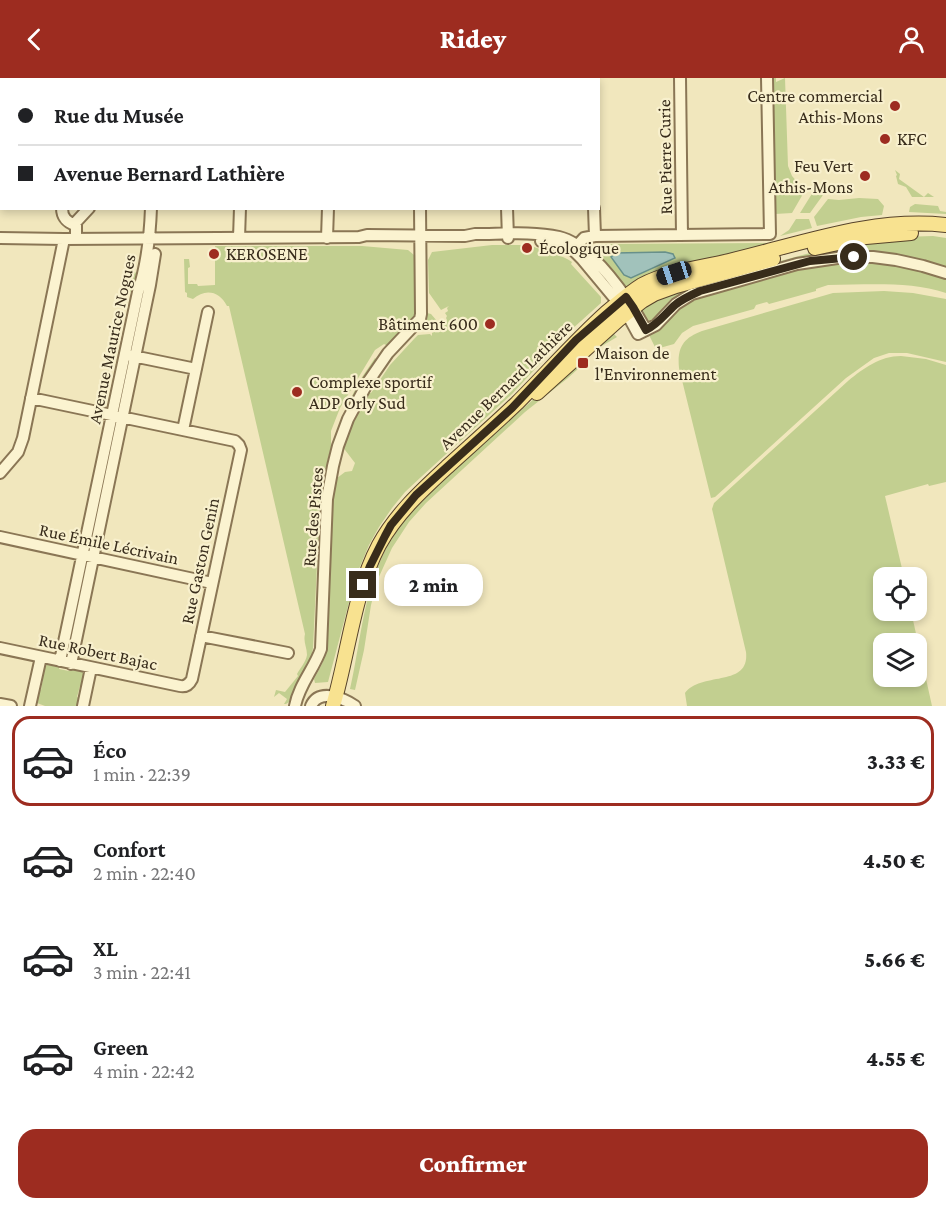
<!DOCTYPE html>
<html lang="fr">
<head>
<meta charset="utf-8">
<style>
  body { margin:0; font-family:"Crimson Pro",serif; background:#f6f6f6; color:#202124; height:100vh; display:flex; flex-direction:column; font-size:22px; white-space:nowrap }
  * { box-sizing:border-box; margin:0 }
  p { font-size:20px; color:#757577 }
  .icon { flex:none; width:33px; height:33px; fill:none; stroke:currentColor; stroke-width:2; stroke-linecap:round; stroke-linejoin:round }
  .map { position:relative; height:628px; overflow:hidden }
  .sheet { display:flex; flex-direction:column; background:#fff; flex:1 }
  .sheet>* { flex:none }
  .banner { position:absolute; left:0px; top:0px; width:600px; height:132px; box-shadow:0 3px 9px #0003; display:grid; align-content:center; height:132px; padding:0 18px; background:#fff }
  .controls { position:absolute; left:873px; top:489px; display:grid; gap:12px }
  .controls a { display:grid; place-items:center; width:54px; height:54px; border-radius:12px; background:#fff; box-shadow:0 3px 9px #0003; font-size:30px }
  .end { position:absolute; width:27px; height:27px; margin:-14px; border:8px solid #382c1b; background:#fff; box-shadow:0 0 0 3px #fff }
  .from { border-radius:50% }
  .bubble { position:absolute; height:42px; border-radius:18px; background:#fff; box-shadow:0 3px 9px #0003; font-size:20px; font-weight:800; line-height:42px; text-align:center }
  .car { position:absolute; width:18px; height:36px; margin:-18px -9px; border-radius:8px; box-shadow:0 0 4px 2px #0007; background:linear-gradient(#222 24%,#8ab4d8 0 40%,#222 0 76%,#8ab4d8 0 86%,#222 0) }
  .banner b { display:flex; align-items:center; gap:21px; height:57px; font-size:22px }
  .banner b+b { border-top:2px solid #e0e0e0 }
  .banner i { width:15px; height:15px; background:#202124 }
  ul { padding:10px 0 0; list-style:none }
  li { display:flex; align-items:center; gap:18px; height:90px; margin:0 12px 9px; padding:0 6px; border:3px solid transparent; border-radius:18px }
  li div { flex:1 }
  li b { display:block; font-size:22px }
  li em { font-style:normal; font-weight:800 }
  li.on { border-color:#9d2c20 }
  li>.icon { width:54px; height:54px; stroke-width:1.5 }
  .button { display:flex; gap:12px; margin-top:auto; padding:12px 18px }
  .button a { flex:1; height:69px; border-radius:18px; background:#9d2c20; color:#fff; font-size:24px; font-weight:800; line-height:69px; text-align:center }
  header { display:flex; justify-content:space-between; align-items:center; height:78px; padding:0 18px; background:#9d2c20; color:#fff; font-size:27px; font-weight:800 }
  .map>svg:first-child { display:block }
  .green { fill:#c2cf90; fill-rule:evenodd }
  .water { fill:#a1c2bb; stroke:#68908a; stroke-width:1.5 }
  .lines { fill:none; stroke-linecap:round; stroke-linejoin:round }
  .minor-casing { stroke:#8a7655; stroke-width:14 }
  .major-casing { stroke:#57432a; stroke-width:16 }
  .minor { stroke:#fbf3d0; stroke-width:10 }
  .major { stroke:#f8e290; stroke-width:14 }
  .route { stroke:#382c1b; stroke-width:8 }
  .poi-dot { fill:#9d2c20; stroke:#f8f0cd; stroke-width:2 }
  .labels { text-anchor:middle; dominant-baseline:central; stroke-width:4.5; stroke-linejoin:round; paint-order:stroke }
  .poi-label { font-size:18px; fill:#382c1b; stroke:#f8f0cd; text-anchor:start }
  .street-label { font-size:18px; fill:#382c1b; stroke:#f8f0cd }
</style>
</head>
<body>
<header><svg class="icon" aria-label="back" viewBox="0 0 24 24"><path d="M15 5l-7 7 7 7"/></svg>Ridey<svg class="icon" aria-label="person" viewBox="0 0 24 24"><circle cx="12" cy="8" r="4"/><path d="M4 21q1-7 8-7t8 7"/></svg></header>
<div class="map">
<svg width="946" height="628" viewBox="0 0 946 628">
  <rect width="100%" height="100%" fill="#f1e7bd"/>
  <path class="green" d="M773 0H776V4L785 0 788 88 792 98 799 106H804L807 109 792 135 775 136Z
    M895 92 900 96 899 101 924 119 928 115 934 119H912L906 109 898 106 896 98 897 97Z
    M813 114H816L823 117 810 135H800Z
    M859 120 878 121 884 128 882 137 861 139 817 148 814 139 828 121 839 122Z
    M915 126 938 128 940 133 946 134V136L909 134 910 129Z
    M796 141H809L812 150 780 158 789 152Z
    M933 158 946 160V191L884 176 728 201 650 244 645 243 640 234 641 231 673 212 832 169 901 159Z
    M775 165 630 210 624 209 591 174 596 168 601 166Z
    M492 167H524L525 171H530V169L531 168C545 173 560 176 572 184L571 186 601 219V225L571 252 512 316 421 399 405 414 392 430 379 449 369 467 356 498 328 604 315 605 314 601 323 584 320 582 333 403 345 394 352 393 355 385 342 368 360 324 369 315H371L377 306 379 307 382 303 380 302 390 287 414 261 418 257 430 256 432 258V255L447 242 446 240 447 238 445 235 448 233 447 230 449 228 441 232 429 215 428 182 432 174Z
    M215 168H362L408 172 414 177 416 176 417 236 388 268 384 266 375 272 340 330 331 353V369L323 400 320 424 313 570 311 581 292 622 286 626H284L287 621 279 615 274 619 276 612 285 614 298 598 297 596C300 590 306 584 307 577 307 569 303 564 305 556L229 228H227C220 213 205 210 193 221L187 219V215L185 214 184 181H189L190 189 188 190V206H197L198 208 215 207V180H218Z
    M879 183 902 187 946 200V215C909 203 867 207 828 207L816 211V213L769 226 767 224 756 227 754 231 693 248 682 255 674 266 656 271 649 257 677 230 695 219 796 190 832 184Z
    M130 193 137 195 133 215 125 213Z
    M884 213 913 215 946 221V284L907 275H889L874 280 846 300 715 419 711 420 679 290C677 270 683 260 702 253L833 215Z
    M427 235 431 236 437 243 427 251 417 252 411 255Z
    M611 253 617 259 595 272 577 288 579 290 568 300 525 334 426 425 409 444 392 470 378 501 371 527 364 572 355 612 350 611C360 567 363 520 382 479 401 437 435 409 468 379 515 336 564 296 611 253Z
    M901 278 926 281 946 287V404L929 408 928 406 885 418 904 499 884 500V532L911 533 932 628H687L685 615C701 593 750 610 746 574L712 431 714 425 848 303C864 290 880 278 901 278ZM884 566H916V598H884Z
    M375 280 377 282 357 316 348 326 360 302Z
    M47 587 59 589V591L69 593 70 591 83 594 84 597 81 608H80L77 619 79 620 77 628H45L37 625 39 612H41L43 601 41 600 44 588Z"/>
  <path class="water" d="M665 174 673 176 675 180 631 200 624 197 611 179 616 175Z"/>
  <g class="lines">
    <defs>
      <path id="minor" d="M419 0V2
        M506 0V2
        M593 0V2
        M680 0 682 157
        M68 2V0
        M155 2V0
        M226 2 227 0
        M245 2V0
        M333 2V0
        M62 130C62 140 67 144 75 147
        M507 130 508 160
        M594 130 595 158
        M0 160 64 161 359 159 367 157 465 158 475 156C502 156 532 153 559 159 593 167 630 223 646 252
        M239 160 240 130
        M327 160 328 130
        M76 161V144L89 130
        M541 163 573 172 582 181 626 234 638 256 656 247 676 226 692 216 797 186 844 179H873L896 182 923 188 946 195
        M574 171 584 160 595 158 770 156 767 0
        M128 277 196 291
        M183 352 208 234
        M0 395 18 374 23 360 64 161
        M0 459 212 505
        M201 558 288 575
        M0 570 180 608C185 609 189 607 192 601L241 372 239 367 235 363 31 320
        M60 583 138 214C147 186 150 159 151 130
        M71 586 150 207 155 176
        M0 626 11 628
        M30 628 41 579
        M83 628 91 590
        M295 628C299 607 314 591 321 571L327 421 333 388 338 368 348 341 368 304 388 275 420 241 421 236 420 130
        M311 628C319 610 343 620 355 628"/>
      <path id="major" d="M16 2 17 0
        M0 32 2 29
        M815 170 866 159 911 155
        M537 315 618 242 642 223 654 216 676 208 773 181
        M333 628C348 577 354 514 379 467 396 436 421 413 447 389 470 368 494 347 517 325 547 295 575 263 606 235 618 225 629 215 642 207 669 193 700 190 729 183 801 166 871 139 946 147"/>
    </defs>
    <use href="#minor" class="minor-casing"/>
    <use href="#major" class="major-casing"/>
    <use href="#minor" class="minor"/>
    <use href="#major" class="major"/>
  </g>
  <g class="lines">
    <path class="route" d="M363 507 370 488 385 458 391 447 416 417 512 330 576 262 626 219 633 229 646 252C658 246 665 236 675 227 682 221 691 217 700 213L810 183 854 179"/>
  </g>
  <g class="poi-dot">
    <circle cx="895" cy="28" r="6"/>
    <circle cx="885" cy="61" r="6"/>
    <circle cx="865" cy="98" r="6"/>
    <circle cx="527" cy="170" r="6"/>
    <circle cx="214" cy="176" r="6"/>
    <circle cx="490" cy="246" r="6"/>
    <rect x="577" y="279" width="12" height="12" rx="3"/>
    <circle cx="297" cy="314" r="6"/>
  </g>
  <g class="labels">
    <g class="poi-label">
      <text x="883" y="18" text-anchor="end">Centre commercial<tspan x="883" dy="21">Athis-Mons</tspan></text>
      <text x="897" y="61">KFC</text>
      <text x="853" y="88" text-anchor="end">Feu Vert<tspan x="853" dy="21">Athis-Mons</tspan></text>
      <text x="539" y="170">Écologique</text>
      <text x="226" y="176">KEROSENE</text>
      <text x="478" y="246" text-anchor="end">Bâtiment 600</text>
      <text x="595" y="275">Maison de<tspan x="595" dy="21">l'Environnement</tspan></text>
      <text x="309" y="304">Complexe sportif<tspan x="309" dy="21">ADP Orly Sud</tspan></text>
    </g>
    <g class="street-label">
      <text transform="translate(665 79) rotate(-91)">Rue Pierre Curie</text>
      <text transform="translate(112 261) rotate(-78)">Avenue Maurice Nogues</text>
      <text transform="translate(506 307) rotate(-44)">Avenue Bernard Lathière</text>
      <text transform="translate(313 439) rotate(-85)">Rue des Pistes</text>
      <text transform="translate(109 466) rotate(12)">Rue Émile Lécrivain</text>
      <text transform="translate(200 483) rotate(-78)">Rue Gaston Genin</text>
      <text transform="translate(98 574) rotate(12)">Rue Robert Bajac</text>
    </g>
  </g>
</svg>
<div class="controls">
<a><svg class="icon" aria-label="locate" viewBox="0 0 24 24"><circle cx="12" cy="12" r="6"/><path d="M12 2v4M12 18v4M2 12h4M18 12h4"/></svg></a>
<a><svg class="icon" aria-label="layers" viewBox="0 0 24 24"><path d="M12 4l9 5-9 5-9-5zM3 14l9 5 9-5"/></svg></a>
</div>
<i class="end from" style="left:854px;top:179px"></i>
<i class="end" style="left:363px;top:507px"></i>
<div class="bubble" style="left:384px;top:486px;width:99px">2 min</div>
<i class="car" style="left:674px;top:195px;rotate:252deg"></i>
<div class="banner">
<b><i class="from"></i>Rue du Musée</b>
<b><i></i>Avenue Bernard Lathière</b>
</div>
</div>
<section class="sheet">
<ul>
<li class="on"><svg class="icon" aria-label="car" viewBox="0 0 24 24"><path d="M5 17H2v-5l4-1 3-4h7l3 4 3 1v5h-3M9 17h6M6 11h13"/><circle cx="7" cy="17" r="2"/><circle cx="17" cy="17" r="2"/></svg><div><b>Éco</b><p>1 min · 22:39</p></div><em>3.33 €</em></li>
<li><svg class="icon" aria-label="car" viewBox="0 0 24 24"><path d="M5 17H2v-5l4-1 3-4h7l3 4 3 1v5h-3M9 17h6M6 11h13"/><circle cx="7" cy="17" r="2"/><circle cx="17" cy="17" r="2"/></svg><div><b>Confort</b><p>2 min · 22:40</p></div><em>4.50 €</em></li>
<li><svg class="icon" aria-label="car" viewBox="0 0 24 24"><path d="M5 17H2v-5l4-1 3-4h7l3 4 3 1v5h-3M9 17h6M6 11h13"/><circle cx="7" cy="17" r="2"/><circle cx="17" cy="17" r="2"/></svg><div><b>XL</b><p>3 min · 22:41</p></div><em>5.66 €</em></li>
<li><svg class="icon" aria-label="car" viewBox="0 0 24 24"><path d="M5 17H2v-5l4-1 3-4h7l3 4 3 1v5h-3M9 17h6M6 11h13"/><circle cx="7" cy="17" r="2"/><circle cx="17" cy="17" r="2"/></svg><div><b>Green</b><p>4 min · 22:42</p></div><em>4.55 €</em></li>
</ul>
<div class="button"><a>Confirmer</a></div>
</section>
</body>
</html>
